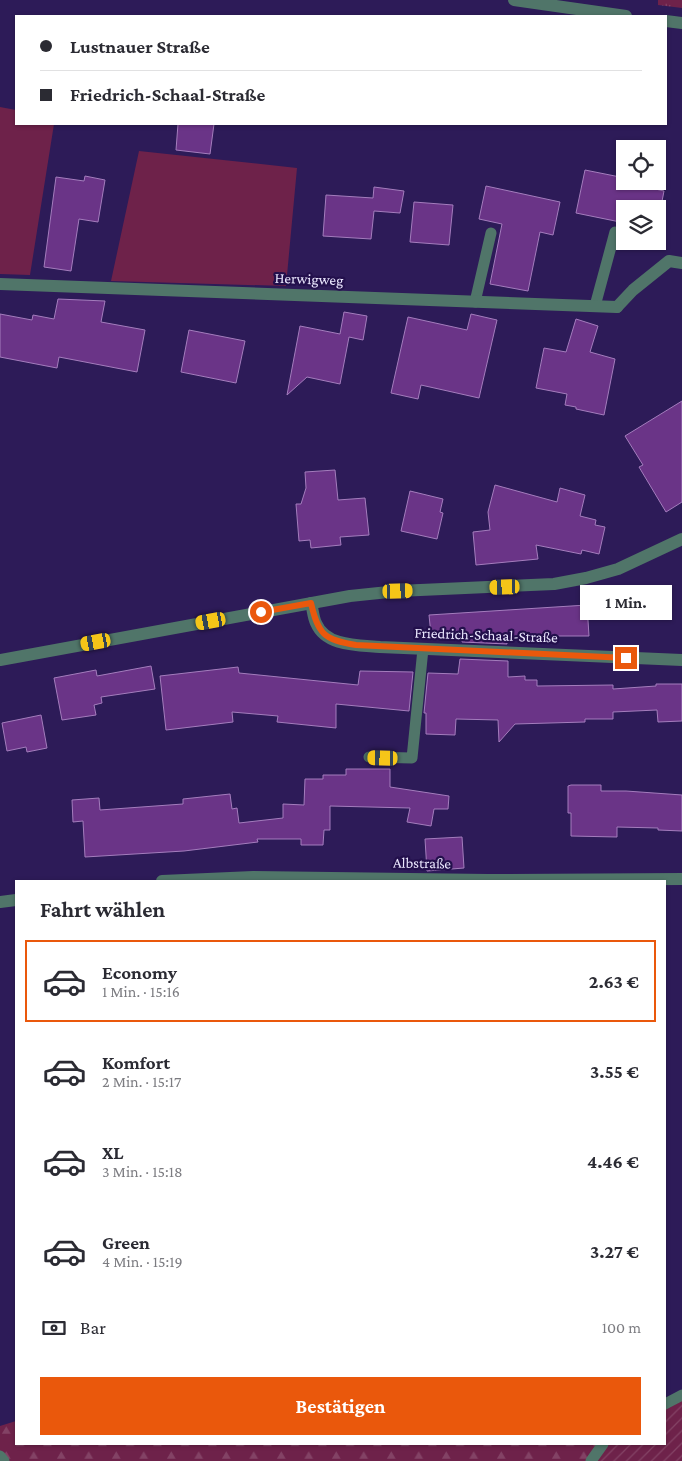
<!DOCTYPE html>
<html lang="de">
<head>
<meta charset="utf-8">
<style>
  body { margin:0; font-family:"Crimson Pro",serif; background:#f2f2f3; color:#2b2b33; height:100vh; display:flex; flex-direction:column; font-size:19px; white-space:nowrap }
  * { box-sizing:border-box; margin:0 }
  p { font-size:16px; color:#7c7c81 }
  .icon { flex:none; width:28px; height:28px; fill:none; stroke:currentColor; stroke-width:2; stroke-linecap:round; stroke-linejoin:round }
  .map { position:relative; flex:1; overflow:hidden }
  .panel { position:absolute; left:15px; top:880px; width:651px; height:565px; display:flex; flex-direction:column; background:#fff; border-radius:0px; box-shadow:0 1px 4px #0004 }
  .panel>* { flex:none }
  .banner { position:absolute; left:15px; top:15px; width:652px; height:110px; border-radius:0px; box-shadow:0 1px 4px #0004; display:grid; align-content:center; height:110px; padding:0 25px; background:#fff }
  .tools { position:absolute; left:616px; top:140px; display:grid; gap:10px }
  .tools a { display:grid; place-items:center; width:50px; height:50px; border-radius:0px; background:#fff; box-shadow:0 1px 4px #0004; font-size:25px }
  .end { position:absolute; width:22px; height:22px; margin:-11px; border:6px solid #ea580c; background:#fff; box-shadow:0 0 0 2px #fff }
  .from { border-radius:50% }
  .bubble { position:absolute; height:35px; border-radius:0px; background:#fff; box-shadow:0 1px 4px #0004; font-size:16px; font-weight:700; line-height:35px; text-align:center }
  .car { position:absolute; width:15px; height:30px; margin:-15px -8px; border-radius:6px; box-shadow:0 0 4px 1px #0007; background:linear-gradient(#f5c518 24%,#345 0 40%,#f5c518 0 76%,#345 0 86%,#f5c518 0) }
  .banner b { display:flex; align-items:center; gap:18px; height:48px; font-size:19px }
  .banner b+b { border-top:1px solid #e1e1e2 }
  .banner i { width:12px; height:12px; background:#2b2b33 }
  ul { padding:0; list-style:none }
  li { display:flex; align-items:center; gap:15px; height:82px; margin:0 10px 8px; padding:0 15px; border:2px solid transparent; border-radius:0px }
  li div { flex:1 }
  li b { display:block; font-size:19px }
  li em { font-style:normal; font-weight:700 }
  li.selected { border-color:#ea580c }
  li>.icon { width:45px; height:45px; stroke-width:1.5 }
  h2 { padding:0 25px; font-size:22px; line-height:60px }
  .pay { display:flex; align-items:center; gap:12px; height:55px; padding:0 25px; font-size:19px }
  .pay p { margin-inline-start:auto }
  .action { display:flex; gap:10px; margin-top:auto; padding:10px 25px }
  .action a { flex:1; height:58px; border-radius:0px; background:#ea580c; color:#fff; font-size:20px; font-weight:700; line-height:58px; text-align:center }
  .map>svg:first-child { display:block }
  .grass { fill:#6e224a }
  .forest { fill:url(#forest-firs) }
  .park { fill:url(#park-tufts) }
  .garden { fill:url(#garden-furrows) }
  .building { fill:#6a3487; stroke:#a47dbd }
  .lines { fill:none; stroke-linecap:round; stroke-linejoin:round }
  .service { stroke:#507569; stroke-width:11 }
  .pedestrian { stroke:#507569; stroke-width:12 }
  .minor { stroke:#507569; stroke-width:12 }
  .tertiary { stroke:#507569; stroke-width:12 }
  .route { stroke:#ea580c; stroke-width:6 }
  .labels { text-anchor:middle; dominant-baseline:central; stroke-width:4.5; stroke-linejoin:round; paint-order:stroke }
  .street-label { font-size:15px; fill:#eae7fe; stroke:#23104c }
</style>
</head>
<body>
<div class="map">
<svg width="682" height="1461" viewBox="0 0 682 1461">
  <defs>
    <pattern id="forest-firs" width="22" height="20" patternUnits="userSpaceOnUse" patternTransform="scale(1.25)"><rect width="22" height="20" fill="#6e224a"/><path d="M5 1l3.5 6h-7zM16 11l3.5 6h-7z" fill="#834265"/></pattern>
    <pattern id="park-tufts" width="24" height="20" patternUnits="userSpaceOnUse" patternTransform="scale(1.25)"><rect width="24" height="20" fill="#6e224a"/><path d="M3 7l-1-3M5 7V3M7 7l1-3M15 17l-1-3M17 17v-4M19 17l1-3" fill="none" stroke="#834265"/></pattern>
    <pattern id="garden-furrows" width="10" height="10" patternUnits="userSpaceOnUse" patternTransform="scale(1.25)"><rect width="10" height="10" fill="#6e224a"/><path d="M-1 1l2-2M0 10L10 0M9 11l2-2" fill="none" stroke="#834265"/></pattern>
  </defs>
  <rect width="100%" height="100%" fill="#2d1b58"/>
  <path class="grass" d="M0 107 16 110V124H54L30 275 0 274Z
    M139 151 297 168 286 286 111 281Z"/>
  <path class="forest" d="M16 1421V1444H603L591 1461H4L0 1456V1426Z"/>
  <path class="park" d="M658 0H682V8L658 5Z"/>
  <path class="garden" d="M682 1395V1461H591L603 1444H665V1404Z"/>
  <path class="building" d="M178 124H214L210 154 176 150Z
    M585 170 625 178V182L664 191 658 222V209H625V223L576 213Z
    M85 176 105 180 98 222 79 219 71 271 44 267 56 177 84 181Z
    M486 186 560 202 553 235 540 232 528 291 490 284 502 224 479 219Z
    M374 187 404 191 400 213 374 211 371 239 323 236 326 195 373 198Z
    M414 202 453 205 449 245 410 242Z
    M58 299 105 301 101 322 145 330 137 372 59 357 57 368 0 357V314L32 320 33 315 54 319Z
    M344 312 367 316 363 340 349 337 340 384 307 377 287 395 300 326 340 334Z
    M471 314 497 320 479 398 421 385 418 399 391 393 408 317 467 330Z
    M576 319 598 326 590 352 615 359 604 415 576 409V407L565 405 567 394 536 388 544 348 566 352Z
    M189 330 245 341 236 383 181 372Z
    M682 401V502L666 512 639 467 643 465 625 436Z
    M335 470 338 500 365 498 369 535 340 537 341 545 311 548 310 540 299 541 296 504H301L306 488 305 472Z
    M495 485 557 502 560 488 585 495 580 516 596 520 595 525 605 527 599 554 582 550 581 554 536 545 538 559 476 565 473 532 490 530 488 512Z
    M410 491 443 499 440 512 443 513 437 539 401 531Z
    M587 605 589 636H506L507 644 462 642 463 633 431 635 429 615Z
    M460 659 508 661V677L525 676V680H537V686L613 685V689L656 686V684H682V721L658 722 657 710 613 712V719H585V722L515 724 499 742 498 720 456 719 455 735 426 734V713H424L428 673 458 674Z
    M151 666 155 689 101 697 102 703 94 705 96 715 62 720 54 678 96 670 97 676Z
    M238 667 239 673 358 685 360 671 413 672 409 711 336 704V728L277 722 278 716 232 712 233 722 166 730 160 676Z
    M41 715 47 748 27 752 26 747 7 751 2 723Z
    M346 769H390V787L449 796 448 809H434L431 826 407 822 410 808 330 806V830H324L323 845H301V839H257L258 842 184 851 85 857 83 821 73 822 72 800 99 798 100 810 183 804V799L230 794 232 809 237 808 239 823 283 818V804L304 805 305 779H323V775H346Z
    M571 785H601V791H626L682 795V831L658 830V828L617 827V837L571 836V813H568V786Z
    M462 837 464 868 427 871 425 839Z"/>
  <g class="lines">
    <path class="service" d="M475 302 491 233
      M595 306 615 232
      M369 757 412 758 423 649
      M665 1404 682 1395
      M0 1456 4 1461
      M591 1461 603 1444"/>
    <path class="pedestrian" d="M617 307 633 290 669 261 682 263"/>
    <path class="minor" d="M514 0 626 16
      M666 21 682 23
      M0 284 617 307
      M311 603C313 610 313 617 316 623 326 647 359 645 380 647L682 660
      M162 881 253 877 488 880 682 879
      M0 902 16 900"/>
    <path class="tertiary" d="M0 660 350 596 398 591 554 584 586 578 618 569 682 539"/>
  </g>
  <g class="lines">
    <path class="route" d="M261 612 311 603C318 634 324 640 356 645L626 658"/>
  </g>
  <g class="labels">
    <g class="street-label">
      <text transform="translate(309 279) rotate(2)">Herwigweg</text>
      <text transform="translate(486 635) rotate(2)">Friedrich-Schaal-Straße</text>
      <text transform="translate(422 863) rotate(1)">Albstraße</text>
    </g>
  </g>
</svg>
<div class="tools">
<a><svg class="icon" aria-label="locate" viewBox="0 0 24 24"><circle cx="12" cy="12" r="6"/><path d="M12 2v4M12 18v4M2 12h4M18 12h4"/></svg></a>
<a><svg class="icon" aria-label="layers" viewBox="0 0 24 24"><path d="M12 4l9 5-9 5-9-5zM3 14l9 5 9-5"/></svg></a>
</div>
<i class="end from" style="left:261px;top:612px"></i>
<i class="end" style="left:626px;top:658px"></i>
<div class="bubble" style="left:580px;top:585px;width:92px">1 Min.</div>
<i class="car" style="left:505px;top:587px;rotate:268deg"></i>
<i class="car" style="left:398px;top:591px;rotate:88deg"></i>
<i class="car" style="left:211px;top:621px;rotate:260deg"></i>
<i class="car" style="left:96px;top:642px;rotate:260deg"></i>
<i class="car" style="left:383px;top:758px;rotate:271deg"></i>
<div class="banner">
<b><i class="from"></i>Lustnauer Straße</b>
<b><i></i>Friedrich-Schaal-Straße</b>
</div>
<section class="panel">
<h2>Fahrt wählen</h2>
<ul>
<li class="selected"><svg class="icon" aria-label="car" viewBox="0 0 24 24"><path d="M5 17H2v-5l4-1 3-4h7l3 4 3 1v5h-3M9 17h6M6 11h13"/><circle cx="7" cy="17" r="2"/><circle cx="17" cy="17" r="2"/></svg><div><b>Economy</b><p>1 Min. · 15:16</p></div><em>2.63 €</em></li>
<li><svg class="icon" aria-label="car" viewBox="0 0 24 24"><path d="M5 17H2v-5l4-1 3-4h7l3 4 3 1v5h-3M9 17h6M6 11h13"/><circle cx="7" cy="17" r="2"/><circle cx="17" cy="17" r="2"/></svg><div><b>Komfort</b><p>2 Min. · 15:17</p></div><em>3.55 €</em></li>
<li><svg class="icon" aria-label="car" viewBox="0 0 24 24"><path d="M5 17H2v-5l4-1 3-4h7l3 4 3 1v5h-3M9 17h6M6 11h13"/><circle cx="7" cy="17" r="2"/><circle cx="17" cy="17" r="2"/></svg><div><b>XL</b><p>3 Min. · 15:18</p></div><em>4.46 €</em></li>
<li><svg class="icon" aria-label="car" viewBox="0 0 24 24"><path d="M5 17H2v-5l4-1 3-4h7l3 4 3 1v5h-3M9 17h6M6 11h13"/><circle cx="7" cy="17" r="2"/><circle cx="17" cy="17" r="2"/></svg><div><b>Green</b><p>4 Min. · 15:19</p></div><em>3.27 €</em></li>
</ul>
<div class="pay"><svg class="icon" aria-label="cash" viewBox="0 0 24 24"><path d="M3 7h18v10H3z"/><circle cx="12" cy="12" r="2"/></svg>Bar<p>100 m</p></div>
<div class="action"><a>Bestätigen</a></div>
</section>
</div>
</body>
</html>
